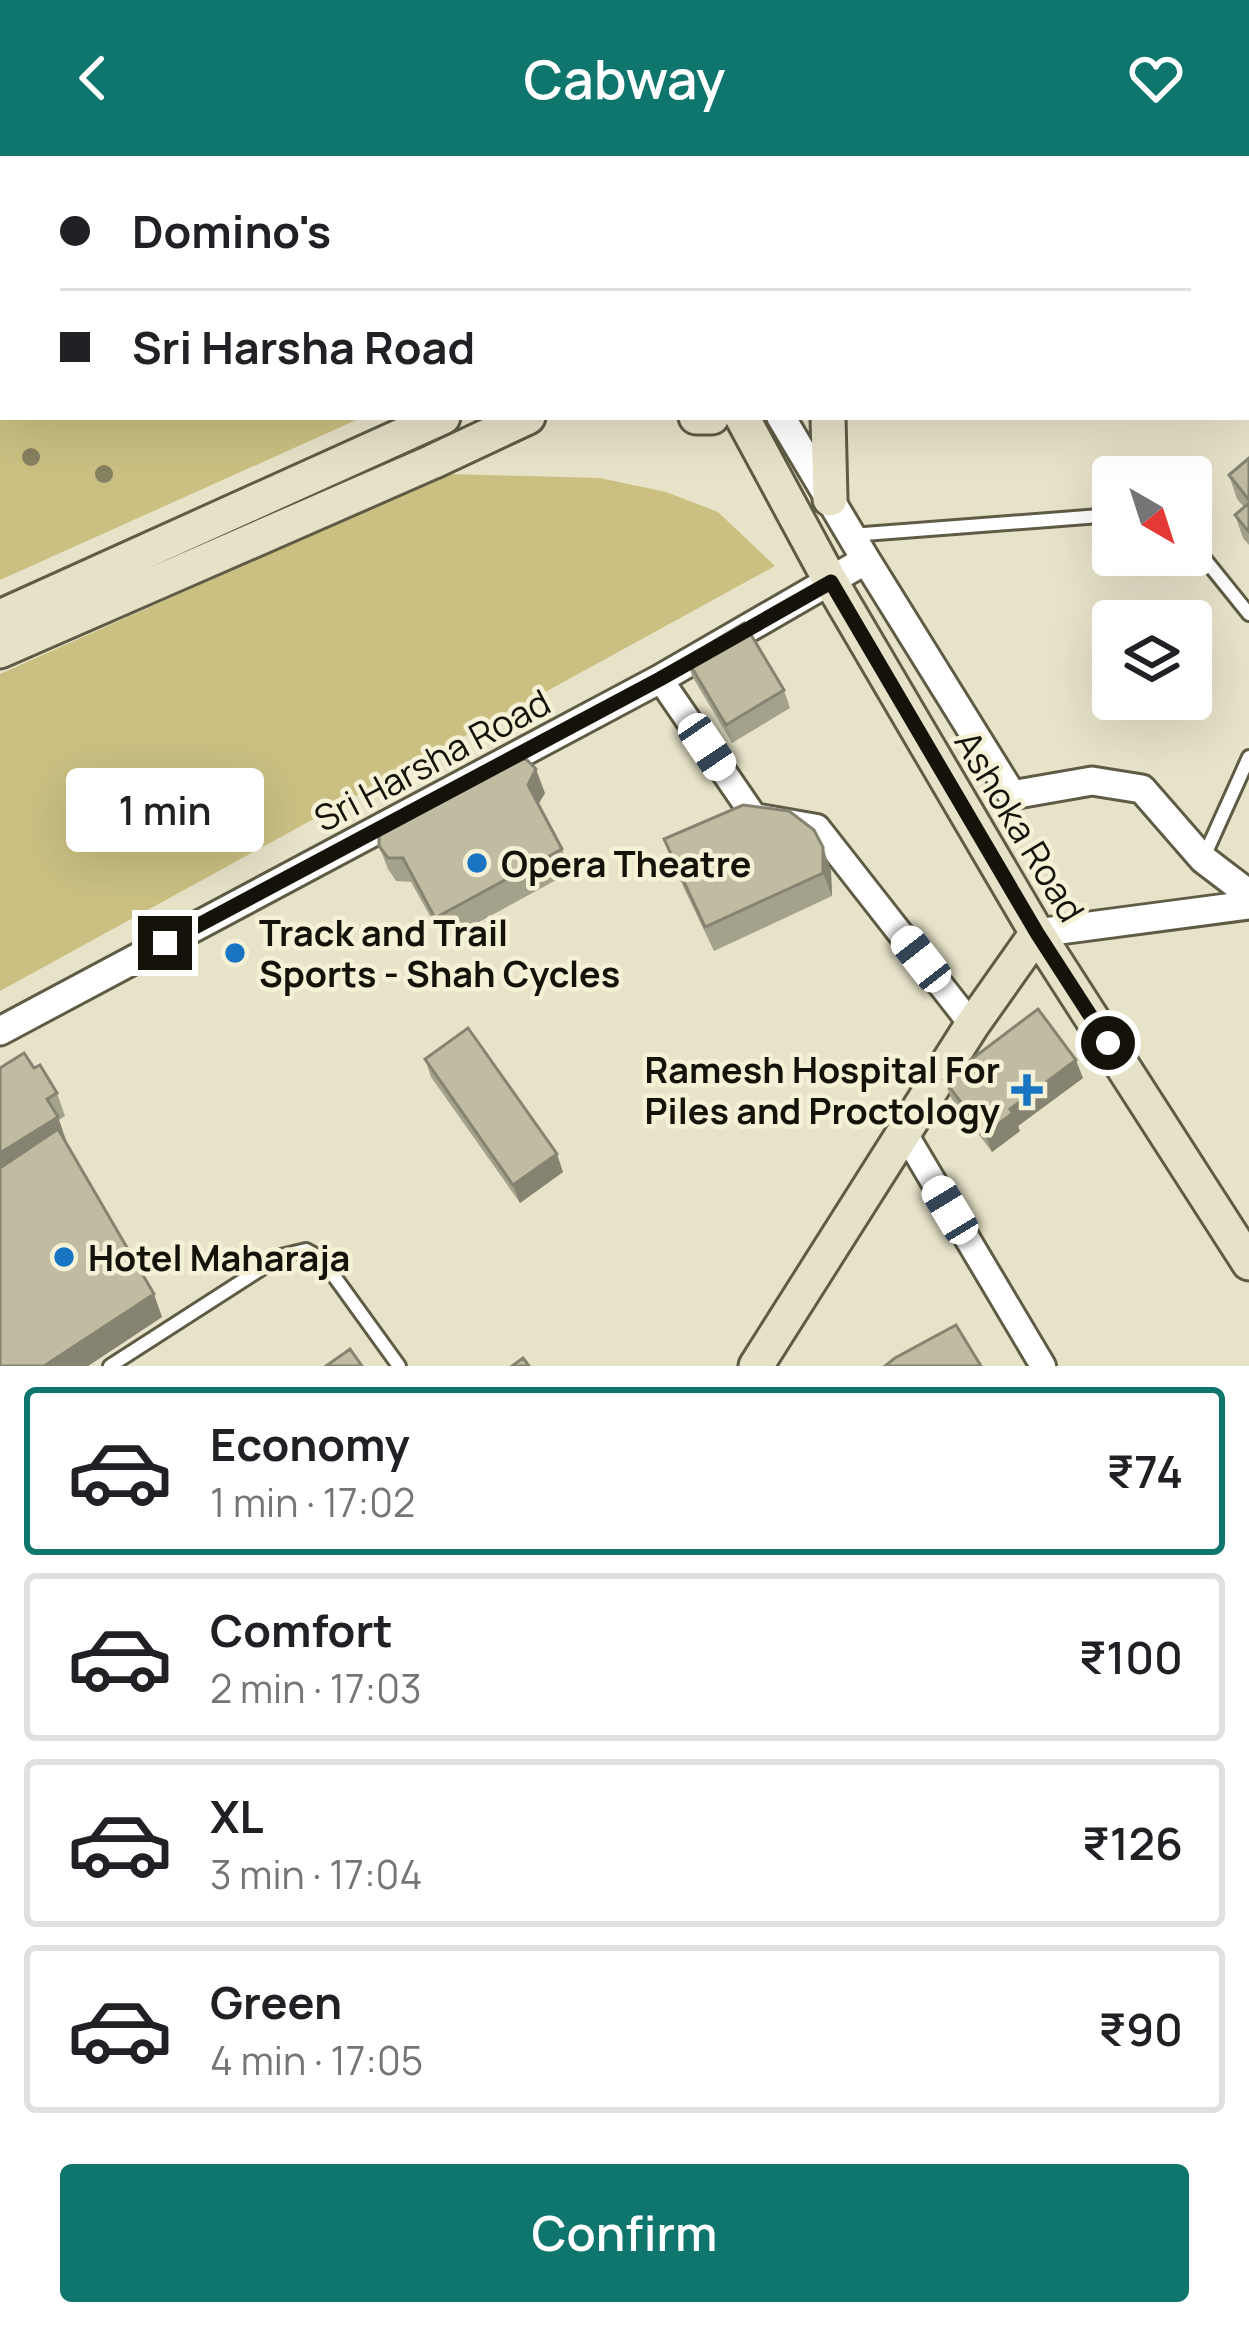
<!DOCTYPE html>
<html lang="en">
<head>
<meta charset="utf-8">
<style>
  body { margin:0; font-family:Manrope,sans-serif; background:#f2f2f2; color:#202124; height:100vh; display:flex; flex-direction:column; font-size:45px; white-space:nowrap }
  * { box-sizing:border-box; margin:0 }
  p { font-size:39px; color:#757577 }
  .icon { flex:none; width:66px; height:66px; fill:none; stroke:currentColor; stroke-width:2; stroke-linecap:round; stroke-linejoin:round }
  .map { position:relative; height:1210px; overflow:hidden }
  .side { display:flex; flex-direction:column; background:#fff; flex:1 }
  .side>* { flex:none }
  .guide { position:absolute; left:0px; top:0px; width:1251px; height:264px; box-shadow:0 12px 48px #0002; display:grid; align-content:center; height:264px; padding:0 60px; background:#fff }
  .needle { width:78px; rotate:141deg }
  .buttons { position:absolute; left:1092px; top:300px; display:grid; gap:24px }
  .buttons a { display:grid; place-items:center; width:120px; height:120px; border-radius:12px; background:#fff; box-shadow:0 12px 48px #0002; font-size:60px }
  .end { position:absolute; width:54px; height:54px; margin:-27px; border:15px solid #141209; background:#fff; box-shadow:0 0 0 6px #fff }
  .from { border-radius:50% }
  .bubble { position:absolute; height:84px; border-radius:12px; background:#fff; box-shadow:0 12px 48px #0002; font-size:39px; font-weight:600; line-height:84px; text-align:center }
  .car { position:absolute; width:36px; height:72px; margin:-36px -18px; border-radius:15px; box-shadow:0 0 9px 3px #0007; background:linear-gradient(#fff 24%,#345 0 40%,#fff 0 76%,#345 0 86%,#fff 0) }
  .guide b { display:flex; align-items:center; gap:42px; height:114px; font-size:45px }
  .guide b+b { border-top:3px solid #e0e0e0 }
  .guide i { width:30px; height:30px; background:#202124 }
  ul { padding:21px 0 0; list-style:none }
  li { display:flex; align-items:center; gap:36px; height:168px; margin:0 24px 18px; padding:0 36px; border:6px solid #e0e0e0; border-radius:12px }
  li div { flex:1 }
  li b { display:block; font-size:45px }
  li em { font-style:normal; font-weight:600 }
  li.selected { border-color:#0f766e }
  li>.icon { width:108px; height:108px; stroke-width:1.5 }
  .button { display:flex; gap:24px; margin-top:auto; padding:24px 60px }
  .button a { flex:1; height:138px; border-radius:12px; background:#0f766e; color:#fff; font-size:48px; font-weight:600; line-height:138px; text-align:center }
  header { display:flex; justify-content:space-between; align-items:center; height:156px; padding:0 60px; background:#0f766e; color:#fff; font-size:54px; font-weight:600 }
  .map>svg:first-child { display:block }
  .green { fill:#cbc082 }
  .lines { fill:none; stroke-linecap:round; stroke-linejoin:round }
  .service-casing { stroke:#5f5c45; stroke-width:18 }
  .minor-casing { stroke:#5f5c45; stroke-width:30 }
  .tertiary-casing { stroke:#5f5c45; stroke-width:33 }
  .secondary-casing { stroke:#5f5c45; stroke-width:39 }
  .service { stroke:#fff; stroke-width:12 }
  .minor { stroke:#fff; stroke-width:24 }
  .tertiary { stroke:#fff; stroke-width:27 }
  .secondary { stroke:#e6e2c8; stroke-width:33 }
  .tree { fill:#868160 }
  .wall { fill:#a5a28b }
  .shaded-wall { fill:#868471 }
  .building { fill:#c0bca2; stroke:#868471; stroke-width:3 }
  .route { stroke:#141209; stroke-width:15 }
  .poi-dot { fill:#1975c2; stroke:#f5f1d6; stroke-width:4.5 }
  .labels { text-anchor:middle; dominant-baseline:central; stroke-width:9; stroke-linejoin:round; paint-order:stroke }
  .street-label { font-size:36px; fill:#141209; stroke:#f5f1d6 }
  .poi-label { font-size:36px; font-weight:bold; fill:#141209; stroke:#f5f1d6; text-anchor:start }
</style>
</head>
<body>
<header><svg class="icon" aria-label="back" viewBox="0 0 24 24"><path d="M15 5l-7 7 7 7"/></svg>Cabway<svg class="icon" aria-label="heart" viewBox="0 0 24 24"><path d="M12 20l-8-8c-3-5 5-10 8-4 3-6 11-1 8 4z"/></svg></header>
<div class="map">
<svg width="1249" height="1210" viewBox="0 0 1249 1210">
  <rect width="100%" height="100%" fill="#e7e3c9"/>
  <path class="green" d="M66 0H530V3H62Z
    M3 43V261H363L0 424V45Z
    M448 318 600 322 666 336 718 356 775 410 0 835V518Z"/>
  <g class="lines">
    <defs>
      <path id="service" d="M893 3 898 0
        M851 379 1113 359
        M1191 386 1249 458
        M1203 703 1249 601
        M110 1210 281 1100 306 1094 321 1102 399 1210"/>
      <path id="minor" d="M660 523 754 660 817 671 972 869
        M904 976 1043 1210"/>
      <path id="tertiary" d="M781 261 866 404 1012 639 1092 625 1142 633 1203 703 1249 738
        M1037 777 1249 749
        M0 875 660 523 866 404"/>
      <path id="secondary" d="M923 3 928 0
        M1007 3 1013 0
        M696 261H712
        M742 261 831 426 1037 777 1249 1107
        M828 261 830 343
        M0 461 443 261
        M0 495 432 306 528 261
        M756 1210 972 869 1037 777"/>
    </defs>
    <use href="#service" class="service-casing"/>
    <use href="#minor" class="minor-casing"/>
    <use href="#tertiary" class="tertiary-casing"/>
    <use href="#secondary" class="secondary-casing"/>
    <use href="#service" class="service"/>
    <use href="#minor" class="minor"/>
    <use href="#tertiary" class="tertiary"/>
    <use href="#secondary" class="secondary"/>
  </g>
  <g class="tree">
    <circle cx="31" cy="301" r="9"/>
    <circle cx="104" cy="318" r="9"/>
  </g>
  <path class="wall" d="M1249 302V389L1243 382 1235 359 1244 351 1237 343 1229 319Z
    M686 502 784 534 790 552 732 587 692 520Z
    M545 637 538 649 562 693 571 716 444 785 411 726 396 725 388 713 379 690Z
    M664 683 831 715 832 740 714 795 672 707Z
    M425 903 563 1016 520 1047 431 921Z
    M34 912 57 937 65 960 59 964 65 985 162 1161 88 1210Z
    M1083 922 1018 970 1020 975 992 996 951 942 944 924Z"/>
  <path class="shaded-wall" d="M536 613 545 637 536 652 528 629Z
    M823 691 831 715 832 740 823 717Z
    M1076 904 1083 922 1018 970 1020 975 992 996 985 978 1010 953Z
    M58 961 66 984 0 1025V997Z
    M557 998 563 1016 520 1047 513 1029Z
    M154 1138 162 1161 88 1210H44Z"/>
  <path class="building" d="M1249 302V344L1229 319Z
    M1249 347V376L1235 359Z
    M744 467 784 534 726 569 686 502Z
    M513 599 527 604 536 613 528 629 562 693 435 762 403 702H388L379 690V678L495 616 500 603Z
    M743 649 789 655 814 674 823 691V717L705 771 664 683Z
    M1038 853 1076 904 1010 953 1013 957 985 978 944 924Z
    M468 872 557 998 513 1029 425 903Z
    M24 897 34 912 40 909 57 937 47 943 58 961 0 997V912Z
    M58 973 154 1138 44 1210H0V1012Z
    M956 1169 981 1210H885L895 1202Z
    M350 1193 362 1210H326Z
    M523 1202 529 1210H512Z"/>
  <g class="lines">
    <path class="route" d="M165 787 660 523 831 426 1037 777 1108 887"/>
  </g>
  <g class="poi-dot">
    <circle cx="477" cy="707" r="12"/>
    <circle cx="235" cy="797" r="12"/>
    <path d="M1021 916h12v12h12v12h-12v12h-12v-12h-12v-12h12z"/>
    <circle cx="64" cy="1101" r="12"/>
  </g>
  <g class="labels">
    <g class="street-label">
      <text transform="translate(432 604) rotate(-28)">Sri Harsha Road</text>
      <text transform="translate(1020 670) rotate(59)">Ashoka Road</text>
    </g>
    <g class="poi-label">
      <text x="501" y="707">Opera Theatre</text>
      <text x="259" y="776">Track and Trail<tspan x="259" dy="41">Sports - Shah Cycles</tspan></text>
      <text x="1000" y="913" text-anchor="end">Ramesh Hospital For<tspan x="1000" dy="41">Piles and Proctology</tspan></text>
      <text x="88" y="1101">Hotel Maharaja</text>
    </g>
  </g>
</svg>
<div class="buttons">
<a><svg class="needle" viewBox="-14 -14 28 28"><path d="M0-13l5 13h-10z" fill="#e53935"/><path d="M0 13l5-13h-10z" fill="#757577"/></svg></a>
<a><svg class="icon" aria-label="layers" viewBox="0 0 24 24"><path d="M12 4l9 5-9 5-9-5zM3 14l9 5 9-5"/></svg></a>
</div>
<i class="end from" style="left:1108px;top:887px"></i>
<i class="end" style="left:165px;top:787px"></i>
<div class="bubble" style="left:66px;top:612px;width:198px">1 min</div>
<i class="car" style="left:707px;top:591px;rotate:146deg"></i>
<i class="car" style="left:921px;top:803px;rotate:322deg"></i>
<i class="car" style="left:950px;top:1054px;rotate:329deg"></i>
<div class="guide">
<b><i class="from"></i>Domino's</b>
<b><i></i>Sri Harsha Road</b>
</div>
</div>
<section class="side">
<ul>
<li class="selected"><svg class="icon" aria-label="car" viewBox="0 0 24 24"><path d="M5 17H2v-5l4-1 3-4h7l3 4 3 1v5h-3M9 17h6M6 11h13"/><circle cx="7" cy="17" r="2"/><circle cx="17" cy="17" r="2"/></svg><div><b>Economy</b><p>1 min · 17:02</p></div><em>₹74</em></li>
<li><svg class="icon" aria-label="car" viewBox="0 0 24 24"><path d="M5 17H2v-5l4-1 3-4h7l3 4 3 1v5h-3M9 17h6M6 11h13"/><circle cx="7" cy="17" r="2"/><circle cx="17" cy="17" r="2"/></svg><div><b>Comfort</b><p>2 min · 17:03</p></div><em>₹100</em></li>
<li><svg class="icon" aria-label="car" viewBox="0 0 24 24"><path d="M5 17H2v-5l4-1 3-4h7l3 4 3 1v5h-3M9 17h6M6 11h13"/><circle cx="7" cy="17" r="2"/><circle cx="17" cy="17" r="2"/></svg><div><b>XL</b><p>3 min · 17:04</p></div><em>₹126</em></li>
<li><svg class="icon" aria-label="car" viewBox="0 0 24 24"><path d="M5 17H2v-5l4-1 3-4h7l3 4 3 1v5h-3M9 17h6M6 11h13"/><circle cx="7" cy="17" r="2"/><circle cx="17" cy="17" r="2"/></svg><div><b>Green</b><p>4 min · 17:05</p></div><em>₹90</em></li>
</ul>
<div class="button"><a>Confirm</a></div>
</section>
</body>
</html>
